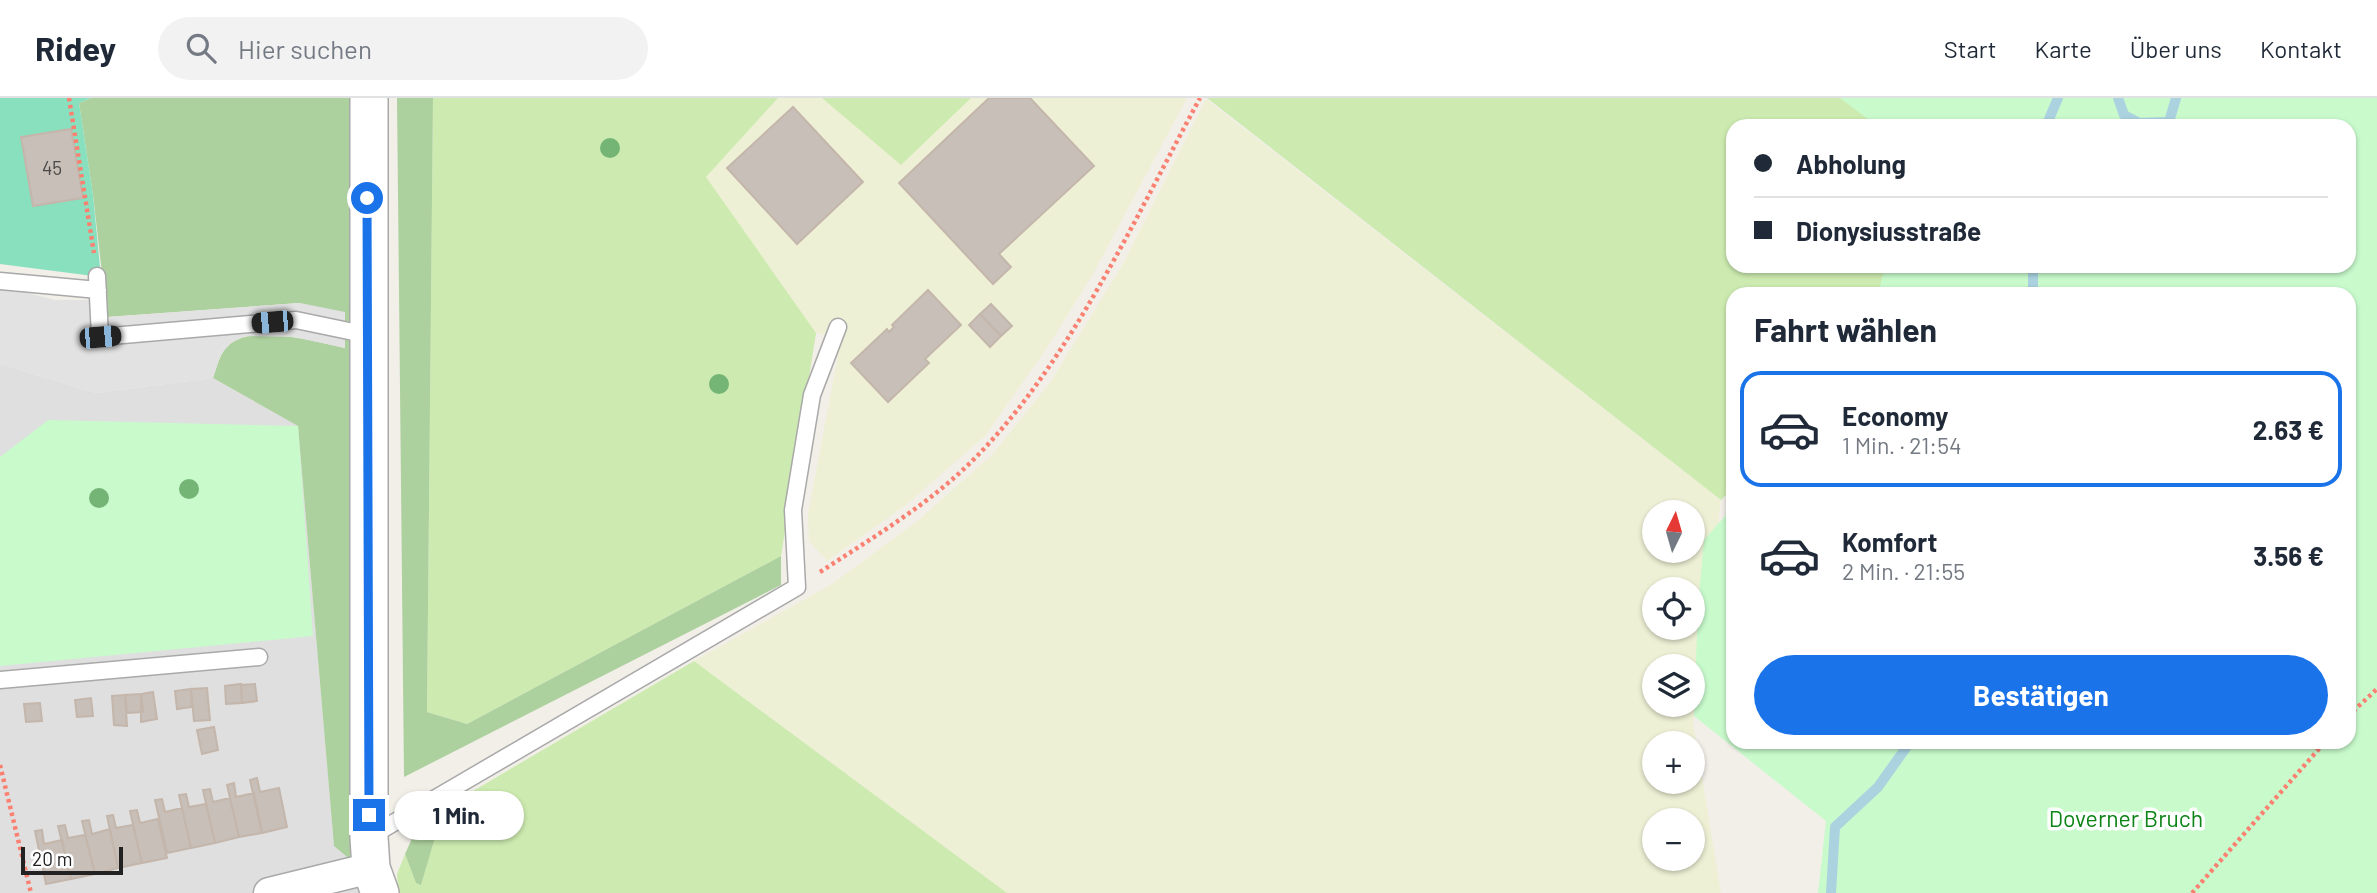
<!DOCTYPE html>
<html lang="de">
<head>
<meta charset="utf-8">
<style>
  body { margin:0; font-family:Barlow,sans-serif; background:#f2f2f3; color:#1f2937; height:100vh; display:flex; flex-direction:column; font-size:26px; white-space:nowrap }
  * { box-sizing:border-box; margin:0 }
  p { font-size:23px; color:#747a83 }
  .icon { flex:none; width:38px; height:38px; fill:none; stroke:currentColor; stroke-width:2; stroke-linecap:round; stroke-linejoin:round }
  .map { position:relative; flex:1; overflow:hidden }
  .side { position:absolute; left:1726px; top:189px; width:630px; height:462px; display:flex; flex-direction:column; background:#fff; border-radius:21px; box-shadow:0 2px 5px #0004 }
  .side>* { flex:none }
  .top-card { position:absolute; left:1726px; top:21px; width:630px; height:154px; border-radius:21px; box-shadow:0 2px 5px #0004; display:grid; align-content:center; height:154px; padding:0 28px; background:#fff }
  .needle { width:46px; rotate:5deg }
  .fabs { position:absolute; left:1642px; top:402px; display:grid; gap:14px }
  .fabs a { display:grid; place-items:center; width:63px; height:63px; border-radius:50%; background:#fff; box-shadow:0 2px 5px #0004; font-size:35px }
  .scale { position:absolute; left:21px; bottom:18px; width:102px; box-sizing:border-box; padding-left:7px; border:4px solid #222; border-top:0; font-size:19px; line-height:24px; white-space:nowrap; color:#222; -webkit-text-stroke:5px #fff; paint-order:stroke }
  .end { position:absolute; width:32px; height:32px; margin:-16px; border:9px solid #1a73e8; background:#fff; box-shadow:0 0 0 4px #fff }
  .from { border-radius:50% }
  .bubble { position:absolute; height:49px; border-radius:24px; background:#fff; box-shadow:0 2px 5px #0004; font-size:23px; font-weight:700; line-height:49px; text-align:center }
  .car { position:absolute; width:21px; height:42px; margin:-21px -10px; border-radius:9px; box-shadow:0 0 5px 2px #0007; background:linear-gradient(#222 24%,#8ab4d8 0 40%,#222 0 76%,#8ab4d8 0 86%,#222 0) }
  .top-card b { display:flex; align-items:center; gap:24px; height:66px; font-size:26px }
  .top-card b+b { border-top:2px solid #e0e1e3 }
  .top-card i { width:18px; height:18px; background:#1f2937 }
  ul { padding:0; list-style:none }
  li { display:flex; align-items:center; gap:21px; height:116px; margin:0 14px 10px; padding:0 14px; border:4px solid transparent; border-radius:21px }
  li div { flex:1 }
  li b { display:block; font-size:26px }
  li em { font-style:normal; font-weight:700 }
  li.current { border-color:#1a73e8 }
  li>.icon { width:63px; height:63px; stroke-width:1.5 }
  h2 { padding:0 28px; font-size:32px; line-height:84px }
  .primary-button { display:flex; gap:14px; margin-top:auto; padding:14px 28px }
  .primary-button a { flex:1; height:80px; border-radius:42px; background:#1a73e8; color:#fff; font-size:28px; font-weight:700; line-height:80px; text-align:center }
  header { display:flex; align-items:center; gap:42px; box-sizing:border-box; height:98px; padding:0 35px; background:#fff; border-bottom:2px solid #e0e1e3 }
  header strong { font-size:33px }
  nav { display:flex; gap:38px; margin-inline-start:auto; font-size:24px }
  .search { width:490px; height:63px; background:#f2f2f3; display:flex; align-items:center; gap:18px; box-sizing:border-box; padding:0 24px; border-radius:38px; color:#747a83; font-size:26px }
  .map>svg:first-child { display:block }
  .residential { fill:#e0dfdf }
  .farmland { fill:#eef0d5; fill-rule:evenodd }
  .grass { fill:#cdebb0 }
  .forest { fill:#add19e }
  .park { fill:#c8facc }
  .pitch { fill:#88e0be }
  .parking { fill:#e2e2e2 }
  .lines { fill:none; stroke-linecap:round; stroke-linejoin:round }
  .stream { stroke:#aad3df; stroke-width:10 }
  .building { fill:#c7bfb8; stroke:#c4b6ab; stroke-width:2 }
  .service-casing { stroke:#a9a9a9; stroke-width:19 }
  .minor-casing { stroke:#a9a9a9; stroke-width:33 }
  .tertiary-casing { stroke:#a9a9a9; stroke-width:40 }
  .path { stroke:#fa8072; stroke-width:4.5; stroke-dasharray:3.5 3.5; stroke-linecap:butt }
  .service { stroke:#fff; stroke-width:16 }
  .minor { stroke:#fff; stroke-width:30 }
  .tertiary { stroke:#fff; stroke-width:37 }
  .tree { fill:#74b475 }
  .route { stroke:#1a73e8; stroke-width:9 }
  .labels { text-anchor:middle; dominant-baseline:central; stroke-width:7; stroke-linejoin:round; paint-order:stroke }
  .number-label { font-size:19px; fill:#4b4948 }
  .park-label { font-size:23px; fill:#0c8416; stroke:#fff }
</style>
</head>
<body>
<header>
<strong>Ridey</strong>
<div class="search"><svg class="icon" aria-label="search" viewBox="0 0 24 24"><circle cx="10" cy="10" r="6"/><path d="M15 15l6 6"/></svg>Hier suchen</div>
<nav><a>Start</a><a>Karte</a><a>Über uns</a><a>Kontakt</a></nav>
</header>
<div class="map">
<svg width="2377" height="795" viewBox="0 0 2377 795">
  <rect width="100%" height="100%" fill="#f2efe9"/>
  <path class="residential" d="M0 266 96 295 213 280 298 328 334 747 352 763 364 795H0Z"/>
  <path class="farmland" d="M433 0H1187L1093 176 1047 250 985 338 906 407 827 463 809 443 808 416 841 241 816 235 781 458Z
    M1206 1 1721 402 1693 624 1721 795H1007L694 563 832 486 916 424 992 357 1051 283 1124 164ZM1654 415H1692V453H1654ZM1654 492H1692V530H1654ZM1654 569H1692V607H1654ZM1654 646H1692V684H1654ZM1654 723H1692V761H1654Z"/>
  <path class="grass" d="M433 0H778L706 79 816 235 781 458 467 626 427 614Z
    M822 0H971L901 67Z
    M1207 0H1872L1906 28H1732V168H1888L1879 196H1732V391L1721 402Z
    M694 563 1007 795H398L397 776 405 756 416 785 421 786 437 733 477 704 461 700Z"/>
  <path class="forest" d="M91 0H356L352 763 334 748 298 328 213 280C217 268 220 254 230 246 253 226 317 244 345 250L300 205 107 219 93 97 79 5Z
    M397 0H433L427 614 467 626 781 458V487L404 679Z
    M461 700 478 703 437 733 421 787 416 785 405 756 419 725Z"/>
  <path class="park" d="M1840 0H2377V795H1818L1826 723 1694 618 1698 508 1704 442 1732 410V644H2348V196H1878L1885 168H2348V28H1877Z
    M48 322 298 328 313 538 0 568V359Z"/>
  <path class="pitch" d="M0 0H91L79 5 93 97 101 179 0 166Z"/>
  <path class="parking" d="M0 188 55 202H104L107 219 300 205 345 214V250L294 239 245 238 231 245 221 256 213 280 96 295 0 266Z"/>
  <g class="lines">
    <path class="stream" d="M2118 0 2124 17 2139 25 2169 24 2176 0
      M2046 28 2058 0
      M2033 196V168
      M1831 795 1835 729 1878 689 1910 644"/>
  </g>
  <path class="building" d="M989 0H1030L1094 68 999 156 1011 169 993 186 899 85Z
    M793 9 863 84 797 146 727 70Z
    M71 31 83 100 33 108 21 39Z
    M928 192 961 227 925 261 929 265 888 304 851 265 887 231 889 234 894 229 892 227Z
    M991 206 1012 228 1001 238 980 216Z
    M980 216 1001 238 990 249 969 227Z
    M241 586 242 605 226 606 225 588Z
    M255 586 257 603 242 605 241 587Z
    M207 590 210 622 194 623 191 591Z
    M191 591 192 609 177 611 175 593Z
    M153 594 157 621 141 624V596Z
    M141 596 143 614 127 615 125 597Z
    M125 597 127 628 114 627 112 598Z
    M91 600 93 618 77 619 75 602Z
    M40 605 42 623 26 624 24 606Z
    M214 629 218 652 202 656 197 632Z
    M257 680 260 694 279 690 287 729 262 735 250 682Z
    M234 685 236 699 254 695 262 735 239 739 227 687Z
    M210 691 213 704 230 700 239 739 215 745 203 692Z
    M186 696 189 709 206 706 215 745 191 750 179 697Z
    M162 701 165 714 182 710 191 750 167 755 155 702Z
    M137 712 140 725 158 721 167 760 142 765 130 713Z
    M113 717 116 730 133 727 142 765 118 770 107 718Z
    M89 722 92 736 110 731 118 770 95 776 82 723Z
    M65 727 68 740 85 737 95 776 71 781 58 728Z
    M42 732 44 746 62 742 71 781 46 786 35 733Z"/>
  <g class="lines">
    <defs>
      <path id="service" d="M97 178 100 239 296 222 368 237
        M0 183 98 192
        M0 582 259 559
        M371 738 797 489 793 412 812 297 838 229"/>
      <path id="minor" d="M269 795 371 770"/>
      <path id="tertiary" d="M369 0V739L371 770 380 795"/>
    </defs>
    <use href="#service" class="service-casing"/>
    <use href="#minor" class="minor-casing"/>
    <use href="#tertiary" class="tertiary-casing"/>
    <path class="path" d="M69 0 94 155
      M820 474C875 438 933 404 978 357 1072 260 1136 118 1200 0
      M2348 618 2377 591
      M0 667 31 795
      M2192 795 2325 644"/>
    <use href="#service" class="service"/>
    <use href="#minor" class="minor"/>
    <use href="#tertiary" class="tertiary"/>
  </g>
  <g class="tree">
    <circle cx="610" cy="50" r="10"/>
    <circle cx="719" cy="286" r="10"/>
    <circle cx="189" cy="391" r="10"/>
    <circle cx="99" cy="400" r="10"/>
  </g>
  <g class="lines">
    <path class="route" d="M367 100 369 717"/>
  </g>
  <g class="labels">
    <g class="number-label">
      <text x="52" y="69">45</text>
    </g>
    <g class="park-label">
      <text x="2126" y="720">Doverner Bruch</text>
    </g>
  </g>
</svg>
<div class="fabs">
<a><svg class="needle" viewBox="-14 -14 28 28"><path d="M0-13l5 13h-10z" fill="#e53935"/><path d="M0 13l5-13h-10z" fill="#747a83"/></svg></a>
<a><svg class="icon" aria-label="locate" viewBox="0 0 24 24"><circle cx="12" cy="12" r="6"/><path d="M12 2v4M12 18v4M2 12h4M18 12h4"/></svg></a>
<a><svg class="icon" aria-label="layers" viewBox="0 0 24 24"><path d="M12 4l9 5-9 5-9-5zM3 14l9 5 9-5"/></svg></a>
<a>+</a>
<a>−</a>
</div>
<div class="scale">20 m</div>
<i class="end from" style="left:367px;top:100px"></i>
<i class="end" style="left:369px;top:717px"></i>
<div class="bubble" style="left:394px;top:693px;width:130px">1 Min.</div>
<i class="car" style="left:272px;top:224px;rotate:265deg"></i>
<i class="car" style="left:100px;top:239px;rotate:85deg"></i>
<div class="top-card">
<b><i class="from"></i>Abholung</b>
<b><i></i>Dionysiusstraße</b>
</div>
<section class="side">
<h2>Fahrt wählen</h2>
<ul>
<li class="current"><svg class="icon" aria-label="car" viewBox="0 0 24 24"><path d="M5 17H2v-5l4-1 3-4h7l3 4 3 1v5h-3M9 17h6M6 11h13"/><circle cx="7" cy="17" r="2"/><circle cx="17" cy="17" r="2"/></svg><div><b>Economy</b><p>1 Min. · 21:54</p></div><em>2.63 €</em></li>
<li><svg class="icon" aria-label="car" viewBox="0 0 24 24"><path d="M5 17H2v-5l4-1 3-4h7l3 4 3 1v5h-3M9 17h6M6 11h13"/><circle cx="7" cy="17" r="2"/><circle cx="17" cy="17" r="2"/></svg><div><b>Komfort</b><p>2 Min. · 21:55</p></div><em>3.56 €</em></li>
</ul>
<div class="primary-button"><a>Bestätigen</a></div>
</section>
</div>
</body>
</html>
